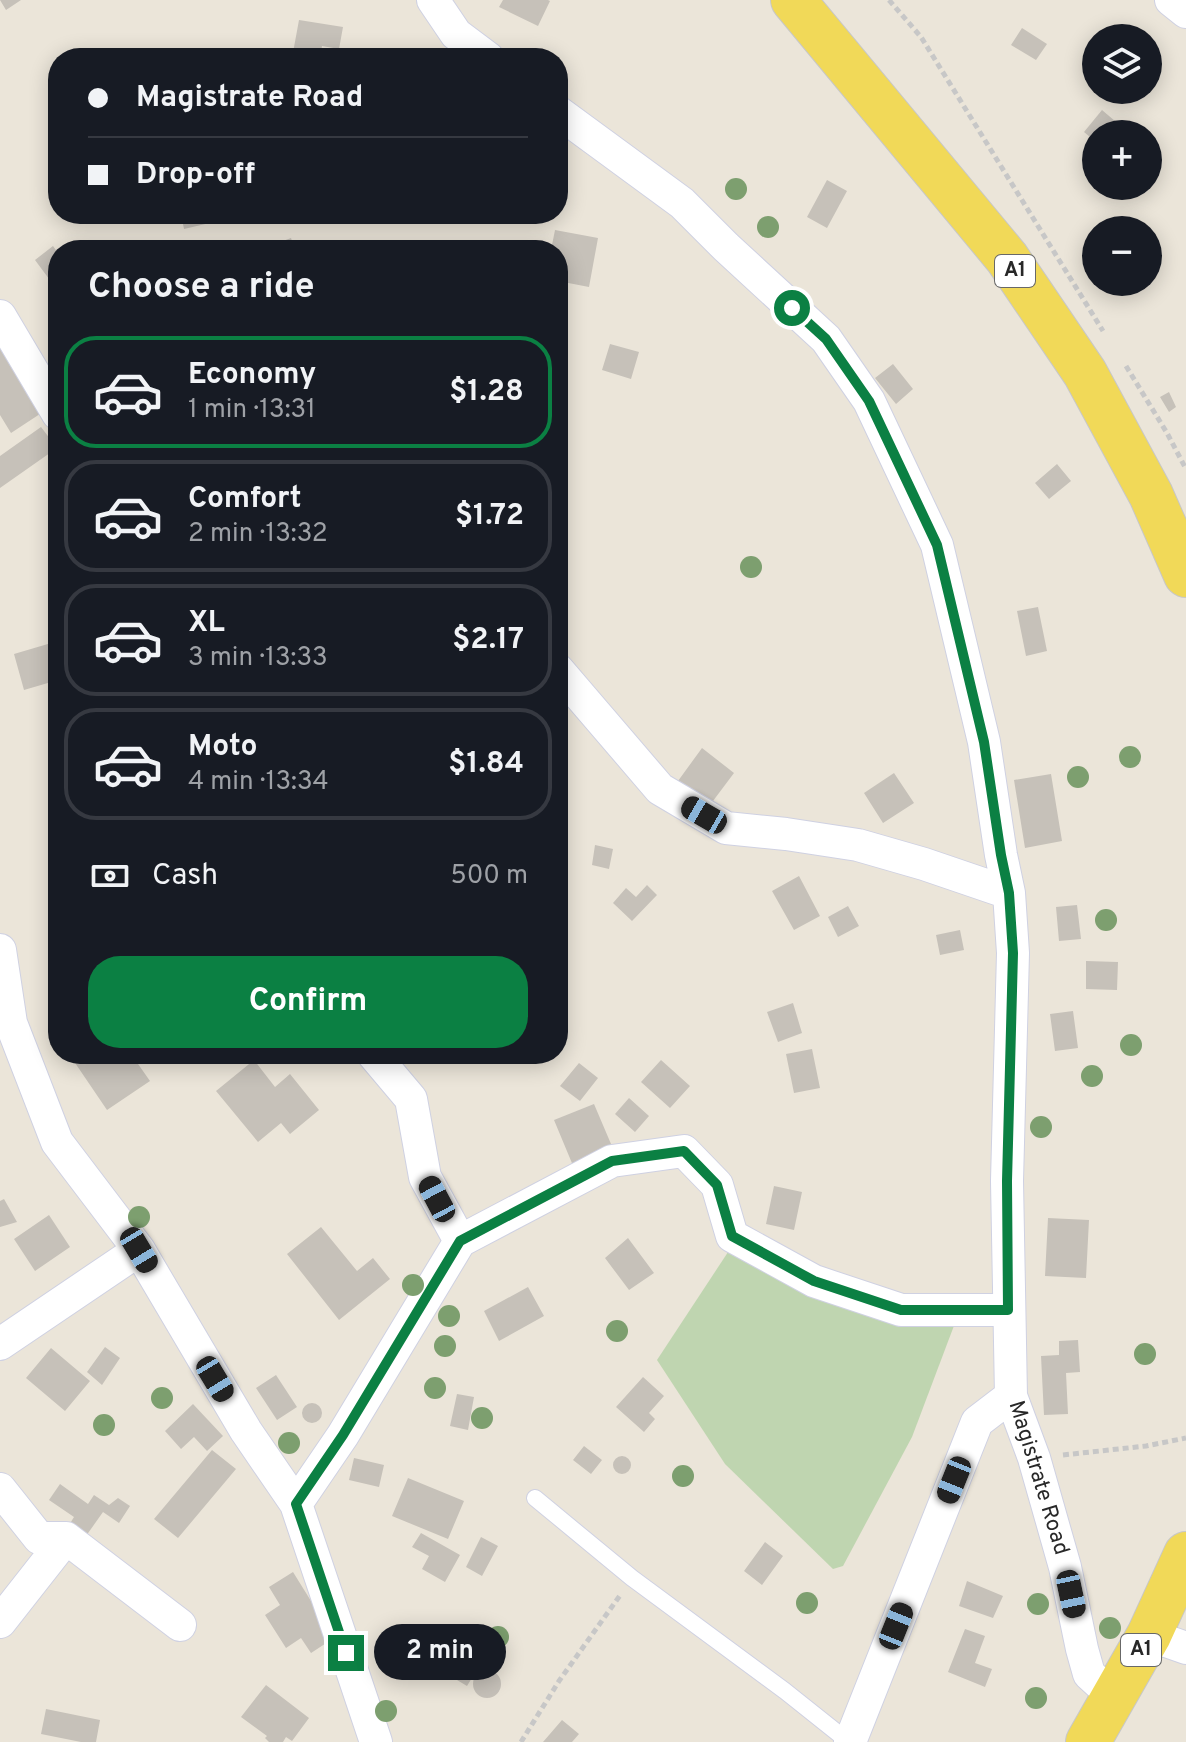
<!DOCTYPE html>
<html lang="en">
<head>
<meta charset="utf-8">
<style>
  body { margin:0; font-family:Overpass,sans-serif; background:#20242c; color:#f1f3f6; height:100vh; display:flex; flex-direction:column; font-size:30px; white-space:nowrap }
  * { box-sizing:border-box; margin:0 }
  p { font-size:26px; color:#9ea1a6 }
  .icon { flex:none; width:44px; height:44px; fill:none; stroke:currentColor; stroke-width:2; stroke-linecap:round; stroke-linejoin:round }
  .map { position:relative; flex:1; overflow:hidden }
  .sheet { position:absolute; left:48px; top:240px; width:520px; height:824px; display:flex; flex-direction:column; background:#171b24; border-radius:32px; box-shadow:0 4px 20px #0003 }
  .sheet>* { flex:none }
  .hud { position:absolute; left:48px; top:48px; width:520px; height:176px; border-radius:32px; box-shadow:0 4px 20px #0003; display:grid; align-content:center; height:176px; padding:0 40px; background:#171b24 }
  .tools { position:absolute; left:1082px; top:24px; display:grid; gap:16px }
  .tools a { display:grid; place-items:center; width:80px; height:80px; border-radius:50%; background:#171b24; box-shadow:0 4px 20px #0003; font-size:40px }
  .end { position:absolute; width:36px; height:36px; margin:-18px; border:10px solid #0b8043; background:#fff; box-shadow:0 0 0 4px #fff }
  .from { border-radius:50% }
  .bubble { position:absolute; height:56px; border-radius:28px; background:#171b24; box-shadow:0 4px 20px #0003; font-size:26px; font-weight:700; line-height:56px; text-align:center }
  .car { position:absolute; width:24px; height:48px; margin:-24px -12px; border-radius:10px; box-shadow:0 0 6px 2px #0007; background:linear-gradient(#222 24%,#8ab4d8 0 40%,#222 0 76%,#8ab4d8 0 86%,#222 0) }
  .hud b { display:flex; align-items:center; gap:28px; height:76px; font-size:30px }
  .hud b+b { border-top:2px solid #363941 }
  .hud i { width:20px; height:20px; background:#f1f3f6 }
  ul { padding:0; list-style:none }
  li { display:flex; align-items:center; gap:24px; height:112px; margin:0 16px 12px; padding:0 24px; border:4px solid #363941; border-radius:32px }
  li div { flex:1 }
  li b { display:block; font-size:30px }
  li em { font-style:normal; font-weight:700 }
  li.on { border-color:#0b8043 }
  li>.icon { width:72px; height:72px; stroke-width:1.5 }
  h2 { padding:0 40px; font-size:36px; line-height:96px }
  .pay { display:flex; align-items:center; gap:20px; height:88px; padding:0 40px; font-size:30px }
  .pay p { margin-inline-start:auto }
  .cta { display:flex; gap:16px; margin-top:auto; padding:16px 40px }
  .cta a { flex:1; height:92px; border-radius:32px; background:#0b8043; color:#fff; font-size:32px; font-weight:700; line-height:92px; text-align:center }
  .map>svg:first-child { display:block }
  .cemetery { fill:#bfd5b0 }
  .building { fill:#c6c1b9 }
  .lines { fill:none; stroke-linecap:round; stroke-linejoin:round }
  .lane-casing { stroke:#cfd1e2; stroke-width:18 }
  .street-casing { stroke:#cfd1e2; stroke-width:34 }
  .primary-casing { stroke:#c7c7c7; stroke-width:46 }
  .path { stroke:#c7c7c7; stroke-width:5; stroke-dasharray:6 4; stroke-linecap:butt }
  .lane { stroke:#fff; stroke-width:16 }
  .street { stroke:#fff; stroke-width:32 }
  .primary { stroke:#f1d958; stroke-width:44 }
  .tree { fill:#7d9f6f }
  .route { stroke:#0b8043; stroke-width:10 }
  .labels { text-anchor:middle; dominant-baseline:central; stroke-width:6; stroke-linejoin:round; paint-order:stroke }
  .shield { fill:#fff; stroke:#686868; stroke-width:2 }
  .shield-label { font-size:20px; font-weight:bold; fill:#282828 }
  .street-label { font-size:22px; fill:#282828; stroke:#fff }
</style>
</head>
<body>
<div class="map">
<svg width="1186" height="1742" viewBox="0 0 1186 1742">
  <rect width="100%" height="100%" fill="#ebe5d9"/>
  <path class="cemetery" d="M732 1246 955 1323 912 1437 843 1566 833 1569 725 1464 657 1360Z"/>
  <path class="building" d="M0 0H21L6 10Z
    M503 0H548L550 1 538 26 499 7Z
    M299 20 343 27 339 49 322 46 320 58H292Z
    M1022 28 1047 44 1036 60 1011 45Z
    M1102 110 1122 127 1116 134H1096V142L1084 132Z
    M827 180 847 191 827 228 807 217Z
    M181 214H213L214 222 184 229Z
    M555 230 598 238 589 287 558 281V250H551Z
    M291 238 295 250H274L272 245Z
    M53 246 58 253V291L35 260Z
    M610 344 639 352 631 379 602 370Z
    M0 346 46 410 11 433 0 415Z
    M893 364 913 389 896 404 875 378Z
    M1169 392 1176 407 1169 412 1160 397Z
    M41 427 57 448 0 488V456Z
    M1057 464 1071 481 1049 499 1035 483Z
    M1038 607 1047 651 1026 656 1017 611Z
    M58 641V680L24 690 14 654Z
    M702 748 734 773 710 805 678 781Z
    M894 773 914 803 883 823 864 793Z
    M1051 774 1062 841 1025 848 1014 780Z
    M595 845 613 849 609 869 592 865Z
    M799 876 820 916 794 930 772 891Z
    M647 885 657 895 632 921 613 903 626 888 636 897Z
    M1077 905 1081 939 1059 941 1056 907Z
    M848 906 859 926 838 937 828 917Z
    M960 930 964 950 940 955 936 935Z
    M1086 961 1118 962 1117 990 1086 989Z
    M793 1003 802 1033 778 1042 767 1012Z
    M1073 1011 1078 1048 1055 1051 1050 1014Z
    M812 1049 820 1088 794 1093 786 1054Z
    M69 1054H131L150 1081 107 1110Z
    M254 1060 275 1087 290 1074 319 1110 290 1134 281 1123 258 1142 216 1091Z
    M661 1060 690 1086 670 1108 641 1082Z
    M579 1063 598 1078 580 1101 560 1086Z
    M629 1098 649 1116 635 1132 615 1114Z
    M594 1104 614 1151 574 1168 554 1120Z
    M774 1186 802 1192 794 1230 766 1224Z
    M4 1199 17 1222 0 1227V1201Z
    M49 1215 70 1247 35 1271 14 1239Z
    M1048 1218 1089 1220 1086 1278 1045 1276Z
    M321 1227 357 1271 373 1258 390 1279 339 1320 287 1254Z
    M628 1238 654 1273 629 1290 605 1258Z
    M528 1287 544 1316 499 1341 484 1311Z
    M1078 1340 1080 1372 1066 1373 1068 1414 1044 1415 1041 1356 1059 1355V1341Z
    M105 1347 120 1358 102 1385 87 1372Z
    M51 1348 90 1381 65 1411 26 1378Z
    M276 1375 297 1407 277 1420 256 1388Z
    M643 1377 664 1396 649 1413 655 1419 644 1432 616 1407Z
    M457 1394 474 1397 468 1430 450 1426Z
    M302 1413a10 10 0 1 1 20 0a10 10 0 1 1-20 0Z
    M193 1404 223 1436 207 1451 194 1437 181 1449 165 1431Z
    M584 1446 602 1460 591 1474 573 1460Z
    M212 1450 236 1469 178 1538 154 1519Z
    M613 1465a9 9 0 1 1 18 0a9 9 0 1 1-18 0Z
    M354 1458 384 1465 379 1487 349 1480Z
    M408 1478 464 1501 448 1539 392 1516Z
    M60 1484 88 1504 94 1495 109 1505 118 1498 130 1506 119 1523 103 1512 86 1536 69 1525 74 1517 49 1500Z
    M421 1533 460 1555 445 1582 422 1569 429 1556 412 1547Z
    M481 1537 498 1546 482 1576 466 1567Z
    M765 1542 783 1556 762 1585 744 1571Z
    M293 1572 334 1638 311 1653 301 1638 286 1648 265 1615 280 1605 269 1587Z
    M967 1581 1003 1596 993 1618 959 1606Z
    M965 1629 985 1636 975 1663 992 1669 985 1687 948 1672Z
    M451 1630 469 1641 463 1652 481 1663 467 1686 442 1671 449 1661 437 1653Z
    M473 1684a14 14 0 1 1 28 0a14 14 0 1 1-28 0Z
    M266 1685 309 1718 292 1741 286 1737 283 1742H269L265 1738 267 1736 241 1717Z
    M46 1709 100 1720 96 1742H81L41 1734Z
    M562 1720 579 1734 572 1742H543Z"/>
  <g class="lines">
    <defs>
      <path id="lane" d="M535 1498 632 1578 785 1691 849 1742"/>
      <path id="street" d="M433 0 456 34 488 58
        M1171 0 1186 12
        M558 112 682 203 726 247 826 339 869 401 937 545 984 742 1001 855 1009 893 1013 953 1007 1181 1011 1396 1034 1458 1065 1567 1082 1649 1089 1674 1113 1696
        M0 316 58 414
        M558 670 660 789 726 828 786 834 858 845 924 864 1009 893
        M0 950 11 1023 57 1142 139 1250 246 1431 296 1504 376 1742
        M460 1241 612 1161 684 1151 717 1185 732 1236 814 1281 901 1310H1008
        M0 1344 139 1250
        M0 1489 39 1538H66L180 1625
        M296 1504 343 1435 460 1241 425 1177 411 1099 373 1054
        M0 1622 66 1538
        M1149 1635 1186 1648
        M850 1742 977 1422 1011 1396"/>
      <path id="primary" d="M793 0 1007 258 1085 373 1151 495 1186 575
        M1088 1742 1149 1635 1186 1554"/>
    </defs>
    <use href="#lane" class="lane-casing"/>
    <use href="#street" class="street-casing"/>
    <use href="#primary" class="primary-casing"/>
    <path class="path" d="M889 0 921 37 1103 331
      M1126 366 1167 433 1186 469
      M1063 1455 1146 1446 1186 1438
      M521 1742 559 1681 621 1594"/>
    <use href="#lane" class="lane"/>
    <use href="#street" class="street"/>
    <use href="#primary" class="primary"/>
  </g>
  <g class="tree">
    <circle cx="736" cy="189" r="11"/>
    <circle cx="768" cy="227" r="11"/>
    <circle cx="751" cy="567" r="11"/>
    <circle cx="1130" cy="757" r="11"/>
    <circle cx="1078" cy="777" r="11"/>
    <circle cx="1106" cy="920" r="11"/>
    <circle cx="1131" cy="1045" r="11"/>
    <circle cx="1092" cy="1076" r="11"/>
    <circle cx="1041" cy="1127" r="11"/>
    <circle cx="139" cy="1217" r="11"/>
    <circle cx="413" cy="1285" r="11"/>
    <circle cx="449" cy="1316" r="11"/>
    <circle cx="617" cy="1331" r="11"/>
    <circle cx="445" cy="1346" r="11"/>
    <circle cx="1145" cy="1354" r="11"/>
    <circle cx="435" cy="1388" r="11"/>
    <circle cx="162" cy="1398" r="11"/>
    <circle cx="482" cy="1418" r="11"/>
    <circle cx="104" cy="1425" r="11"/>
    <circle cx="289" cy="1443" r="11"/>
    <circle cx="683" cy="1476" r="11"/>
    <circle cx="807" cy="1603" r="11"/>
    <circle cx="1038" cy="1604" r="11"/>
    <circle cx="1110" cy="1628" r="11"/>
    <circle cx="498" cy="1637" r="11"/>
    <circle cx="1036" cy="1698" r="11"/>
    <circle cx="386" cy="1711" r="11"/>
  </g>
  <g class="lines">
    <path class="route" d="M346 1653 296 1504 343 1435 460 1241 612 1161 684 1151 717 1185 732 1236 814 1281 901 1310H1008L1007 1181 1013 953 1009 893 1001 855 984 742 937 545 869 401 826 339 792 308"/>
  </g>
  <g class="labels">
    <g class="shield">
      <rect x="995" y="255" width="40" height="32" rx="6"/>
      <rect x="1121" y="1634" width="40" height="32" rx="6"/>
    </g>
    <g class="shield-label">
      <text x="1015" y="271">A1</text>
      <text x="1141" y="1650">A1</text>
    </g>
    <g class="street-label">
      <text transform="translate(1038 1478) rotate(73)">Magistrate Road</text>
    </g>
  </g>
</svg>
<div class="tools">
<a><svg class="icon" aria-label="layers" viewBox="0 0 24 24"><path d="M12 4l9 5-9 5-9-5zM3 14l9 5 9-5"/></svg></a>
<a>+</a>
<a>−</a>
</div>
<i class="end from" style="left:792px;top:308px"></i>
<i class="end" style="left:346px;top:1653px"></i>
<div class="bubble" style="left:374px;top:1624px;width:132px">2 min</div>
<i class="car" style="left:704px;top:815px;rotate:300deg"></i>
<i class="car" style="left:437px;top:1199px;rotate:332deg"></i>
<i class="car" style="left:139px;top:1250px;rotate:149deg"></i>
<i class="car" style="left:215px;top:1379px;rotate:149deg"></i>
<i class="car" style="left:954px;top:1480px;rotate:202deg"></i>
<i class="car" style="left:1071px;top:1594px;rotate:168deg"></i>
<i class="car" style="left:896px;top:1626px;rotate:22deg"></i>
<div class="hud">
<b><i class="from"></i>Magistrate Road</b>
<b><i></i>Drop-off</b>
</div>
<section class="sheet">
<h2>Choose a ride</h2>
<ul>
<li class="on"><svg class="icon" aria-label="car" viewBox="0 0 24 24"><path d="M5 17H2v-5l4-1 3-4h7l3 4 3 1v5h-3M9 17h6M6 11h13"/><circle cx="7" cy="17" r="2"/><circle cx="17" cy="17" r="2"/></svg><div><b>Economy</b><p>1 min · 13:31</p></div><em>$1.28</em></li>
<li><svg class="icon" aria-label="car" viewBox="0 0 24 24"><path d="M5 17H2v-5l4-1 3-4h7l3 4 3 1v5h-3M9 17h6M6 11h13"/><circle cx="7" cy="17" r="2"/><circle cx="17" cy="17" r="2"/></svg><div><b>Comfort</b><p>2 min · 13:32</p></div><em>$1.72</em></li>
<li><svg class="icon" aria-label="car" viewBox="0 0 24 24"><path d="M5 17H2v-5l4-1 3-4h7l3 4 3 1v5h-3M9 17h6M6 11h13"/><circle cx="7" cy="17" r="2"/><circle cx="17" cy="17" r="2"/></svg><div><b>XL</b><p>3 min · 13:33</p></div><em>$2.17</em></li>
<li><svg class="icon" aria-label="car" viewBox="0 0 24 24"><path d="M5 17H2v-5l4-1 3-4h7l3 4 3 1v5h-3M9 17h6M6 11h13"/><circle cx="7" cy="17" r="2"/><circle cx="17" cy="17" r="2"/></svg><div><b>Moto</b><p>4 min · 13:34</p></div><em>$1.84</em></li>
</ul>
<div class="pay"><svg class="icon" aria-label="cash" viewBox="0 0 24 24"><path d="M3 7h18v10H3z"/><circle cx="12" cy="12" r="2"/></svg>Cash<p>500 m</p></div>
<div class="cta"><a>Confirm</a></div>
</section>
</div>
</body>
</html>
